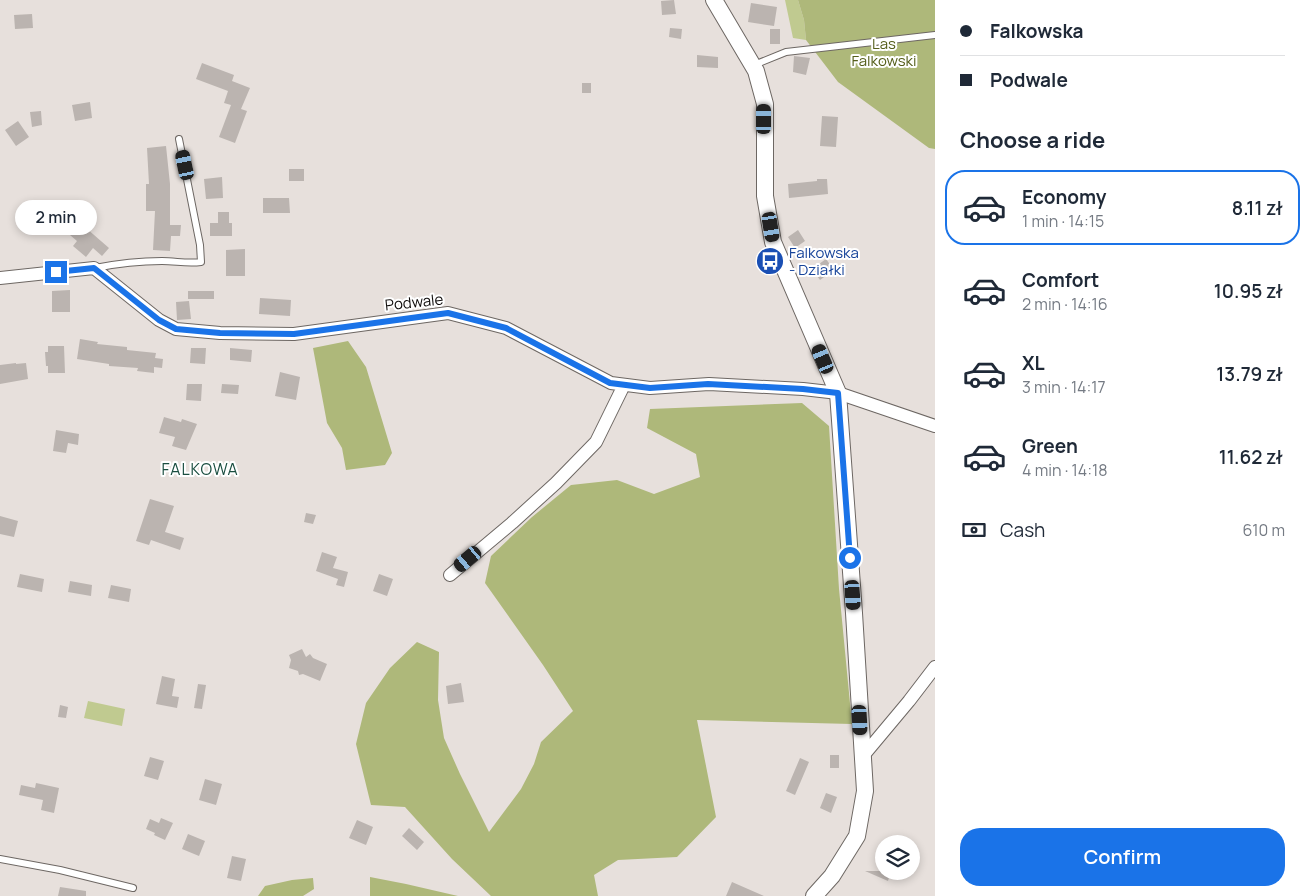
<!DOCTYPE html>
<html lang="en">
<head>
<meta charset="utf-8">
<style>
  body { margin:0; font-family:Manrope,sans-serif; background:#f6f6f7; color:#1f2937; height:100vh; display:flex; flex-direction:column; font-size:19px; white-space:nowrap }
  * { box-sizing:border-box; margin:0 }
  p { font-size:16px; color:#747a83 }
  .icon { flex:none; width:28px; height:28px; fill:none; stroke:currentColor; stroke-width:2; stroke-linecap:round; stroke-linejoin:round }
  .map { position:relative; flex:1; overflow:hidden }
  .drawer { display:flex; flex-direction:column; background:#fff; width:375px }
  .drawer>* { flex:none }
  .hud { display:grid; align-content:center; height:110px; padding:0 25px; background:#fff }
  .tools { position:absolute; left:875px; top:835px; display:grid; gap:10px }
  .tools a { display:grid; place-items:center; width:45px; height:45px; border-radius:50%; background:#fff; box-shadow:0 2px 8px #0003; font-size:25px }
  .end { position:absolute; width:22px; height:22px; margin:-11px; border:6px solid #1a73e8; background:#fff; box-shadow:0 0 0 2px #fff }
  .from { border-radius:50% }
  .bubble { position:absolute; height:35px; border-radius:18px; background:#fff; box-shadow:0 2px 8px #0003; font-size:16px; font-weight:600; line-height:35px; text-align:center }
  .car { position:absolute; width:15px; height:30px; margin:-15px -8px; border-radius:6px; box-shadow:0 0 4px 1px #0007; background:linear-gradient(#222 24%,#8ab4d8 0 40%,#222 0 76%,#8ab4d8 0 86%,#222 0) }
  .hud b { display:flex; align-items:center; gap:18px; height:48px; font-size:19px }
  .hud b+b { border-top:1px solid #e0e1e3 }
  .hud i { width:12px; height:12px; background:#1f2937 }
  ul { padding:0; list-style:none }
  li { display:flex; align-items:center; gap:15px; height:75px; margin:0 10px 8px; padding:0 15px; border:2px solid transparent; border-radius:20px }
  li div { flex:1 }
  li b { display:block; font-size:19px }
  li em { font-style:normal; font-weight:600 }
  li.selected { border-color:#1a73e8 }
  li>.icon { width:45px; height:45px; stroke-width:1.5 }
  h2 { padding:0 25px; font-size:22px; line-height:60px }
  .pay { display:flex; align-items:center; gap:12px; height:55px; padding:0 25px; font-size:19px }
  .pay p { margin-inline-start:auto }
  .cta { display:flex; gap:10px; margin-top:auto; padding:10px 25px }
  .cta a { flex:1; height:58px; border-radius:20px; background:#1a73e8; color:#fff; font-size:20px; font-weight:600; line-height:58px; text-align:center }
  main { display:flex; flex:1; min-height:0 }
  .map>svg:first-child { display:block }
  .green { fill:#c0ca90 }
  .forest { fill:#aeb87a }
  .building { fill:#bbb4b0 }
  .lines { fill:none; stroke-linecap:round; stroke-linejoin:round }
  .service-casing { stroke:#6d6763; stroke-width:8 }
  .minor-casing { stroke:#6d6763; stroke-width:14 }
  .tertiary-casing { stroke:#6d6763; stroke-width:18 }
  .service { stroke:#fff; stroke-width:6 }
  .minor { stroke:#fff; stroke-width:12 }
  .tertiary { stroke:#fff; stroke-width:16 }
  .route { stroke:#1a73e8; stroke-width:6 }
  .labels { text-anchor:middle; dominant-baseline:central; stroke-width:4; stroke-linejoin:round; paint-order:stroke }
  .park-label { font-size:15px; fill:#555e1a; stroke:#fff }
  .transit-label { font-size:15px; fill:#164399; stroke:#fff; text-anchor:start }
  .street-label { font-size:15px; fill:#0e0b0a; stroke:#fff }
  .neighbourhood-label { font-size:16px; letter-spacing:1px; fill:#1a4e40; stroke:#fff }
</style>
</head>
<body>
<main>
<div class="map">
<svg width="935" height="896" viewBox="0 0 935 896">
  <rect width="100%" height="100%" fill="#e7e0dc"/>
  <path class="green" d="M785 0H798L804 20 806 40 793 38Z
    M88 701 125 709 122 726 84 718Z"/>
  <path class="forest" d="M798 0H935V149L929 148 838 82 806 40 804 20Z
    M348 341 366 367 392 453 385 465 346 470 342 448 327 423 313 348Z
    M802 403 829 426 839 589 852 724 697 720 716 817 677 857 618 860 594 875 598 896H491L452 859 405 807 371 805 356 744 366 703 390 668 417 642 439 652 438 700 444 738 460 774 489 832 521 789 534 764 541 742 573 711 543 665 485 583 491 556 532 517 571 485 617 480 654 494 700 477 696 454 647 428 650 409Z
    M370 877 406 884 458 896H370Z
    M313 878 314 889 303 896H258L265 886 292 880Z"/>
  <path class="building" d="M674 0 676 14 662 15 661 1Z
    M751 3 777 7 774 26 748 22Z
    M32 14 33 28 15 29 14 15Z
    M670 28 682 29 681 39 669 37Z
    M770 29H780V44H770Z
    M697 55 718 57V68L697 67Z
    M794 56 810 58 806 75 793 72Z
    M202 63 234 75 232 81 250 88 241 109 247 111 235 143 219 137 231 105 224 103 228 91 196 79Z
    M582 83H591V93H582Z
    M90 102 92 118 75 121 72 105Z
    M41 111 42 125 32 127 30 112Z
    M822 116 838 117 836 147 820 146Z
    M18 121 29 137 16 146 5 130Z
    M166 146 170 184V225H181L180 236H171L170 251 153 250 155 211H146V184H149L147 148Z
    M289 169H304V181H289Z
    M222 177 223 198 206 199 204 179Z
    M817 179H827L828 194 789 198 788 184 817 181Z
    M263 198H289L290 213H263Z
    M218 212H229V223H232V236H210V223H218Z
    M76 228 82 233 86 228 109 248 102 256 93 248 86 257 73 246 77 241 70 235Z
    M798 230 805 241 795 248 788 237Z
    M245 249V276H226V250Z
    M826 259 834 270 820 280 812 269Z
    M70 290V312H52V291Z
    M188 291H214V299H188Z
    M260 298 291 300 290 316 259 314Z
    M189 301 191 319 177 320 176 302Z
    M80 339 98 342 97 344 127 347V350L156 353 155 358 163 359 162 368 154 367V373L137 371 138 368 109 366V364L77 359Z
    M48 346H64L65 373H48V366H46L45 352H48Z
    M191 348H206L205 364 190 363Z
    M230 348 252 350 251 362 230 360Z
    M16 363V364L26 363 28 379 0 384V365Z
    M280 372 300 377 296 400 275 396Z
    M187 384H202L201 401 186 400Z
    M222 384 239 385 238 394 221 393Z
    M164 417 181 422 182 419 197 424 186 450 172 446 175 437 159 433Z
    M56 430 79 434 78 445 68 443 66 453 53 451Z
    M150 499 174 506 165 532 184 538 180 550 151 540 149 545 136 541Z
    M306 513 316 515 313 524 304 522Z
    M0 516 18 521 14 537 0 534Z
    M322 552 337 557 333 568 348 572 344 587 336 585 338 579 316 571Z
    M20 574 44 579 42 592 17 587Z
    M379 574 393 579 387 596 373 591Z
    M70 581 92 585 91 596 68 592Z
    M111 585 131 589 129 602 108 598Z
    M302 649 306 657 310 654 313 658 327 664 320 681 303 674 299 675 298 671 289 668 291 660 289 655Z
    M162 676 175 679 172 696 179 697 177 708 156 704Z
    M461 683 464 702 448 704 446 686Z
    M198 684 206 685 202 709 194 708Z
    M60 705 68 707 66 718 58 717Z
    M830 755H839V768H830Z
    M150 757 164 761 158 780 144 776Z
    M800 758 809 762 795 795 786 791Z
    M205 779 222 784 216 805 199 800Z
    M36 783 59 788 54 813 41 810 43 800 19 795 21 785 35 788Z
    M826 793 837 797 831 813 820 808Z
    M161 818 173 823 165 840 154 835 155 833 146 829 150 819 159 823Z
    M357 820 373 827 366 845 349 838Z
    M409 828 424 842 417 850 402 836Z
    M188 834 205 841 199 856 182 849Z
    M232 856 246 859 241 881 227 878Z
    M865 871H891L888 881Z
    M732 882 764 896H726Z
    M60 887 86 891V896H58Z"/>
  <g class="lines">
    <defs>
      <path id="service" d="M754 65 786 52 935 35
        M95 268C120 263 137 261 162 261 176 261 187 264 201 262L200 245 179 139
        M0 859 60 870 133 888"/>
      <path id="minor" d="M0 278 94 268 159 320 176 329 220 333 294 334 448 313 506 328 611 383 650 388 709 384 803 389 838 393 935 426
        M450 575 512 523 556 483 596 442 624 385
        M863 756 909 701 935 667"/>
      <path id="tertiary" d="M714 0 756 71 765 104V196L773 242 838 393 854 613 865 791 857 836 832 876 814 896"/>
    </defs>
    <use href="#service" class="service-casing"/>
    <use href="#minor" class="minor-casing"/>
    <use href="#tertiary" class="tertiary-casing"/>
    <use href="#service" class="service"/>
    <use href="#minor" class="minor"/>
    <use href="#tertiary" class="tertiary"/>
  </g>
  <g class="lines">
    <path class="route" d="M56 272 94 268 159 320 176 329 220 333 294 334 448 313 506 328 610 383 650 388 708 384 803 389 838 393 850 558"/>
  </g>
  <defs>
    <symbol id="bus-disc" viewBox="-11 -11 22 22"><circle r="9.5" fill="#1a4fb4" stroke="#fff"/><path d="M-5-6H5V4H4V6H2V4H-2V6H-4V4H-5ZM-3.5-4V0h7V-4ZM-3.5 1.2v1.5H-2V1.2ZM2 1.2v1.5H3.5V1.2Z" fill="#fff"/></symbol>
  </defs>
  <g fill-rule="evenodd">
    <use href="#bus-disc" x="754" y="245" width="32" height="32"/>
  </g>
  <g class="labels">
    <g class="park-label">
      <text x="884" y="43">Las<tspan x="884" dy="17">Falkowski</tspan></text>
    </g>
    <g class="transit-label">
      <text x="789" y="252">Falkowska<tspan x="789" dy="17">- Działki</tspan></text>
    </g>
    <g class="street-label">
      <text transform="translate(414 302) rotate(-6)">Podwale</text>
    </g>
    <g class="neighbourhood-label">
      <text x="200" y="469">FALKOWA</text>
    </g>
  </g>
</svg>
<div class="tools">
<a><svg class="icon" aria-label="layers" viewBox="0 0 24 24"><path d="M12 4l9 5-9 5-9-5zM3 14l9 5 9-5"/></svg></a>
</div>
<i class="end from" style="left:850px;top:558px"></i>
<i class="end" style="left:56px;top:272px"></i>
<div class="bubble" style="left:15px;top:200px;width:82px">2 min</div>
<i class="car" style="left:764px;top:119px;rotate:0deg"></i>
<i class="car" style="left:185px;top:165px;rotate:348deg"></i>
<i class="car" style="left:771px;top:227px;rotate:171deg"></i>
<i class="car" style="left:823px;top:359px;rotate:337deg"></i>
<i class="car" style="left:468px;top:559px;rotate:230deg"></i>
<i class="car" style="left:853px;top:595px;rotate:176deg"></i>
<i class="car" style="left:860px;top:720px;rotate:177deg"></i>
</div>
<section class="drawer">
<div class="hud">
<b><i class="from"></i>Falkowska</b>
<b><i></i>Podwale</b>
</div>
<h2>Choose a ride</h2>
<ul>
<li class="selected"><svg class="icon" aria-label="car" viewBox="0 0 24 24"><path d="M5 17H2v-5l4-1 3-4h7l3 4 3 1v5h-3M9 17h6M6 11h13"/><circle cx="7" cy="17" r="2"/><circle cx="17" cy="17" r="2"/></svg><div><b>Economy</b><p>1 min · 14:15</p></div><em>8.11 zł</em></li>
<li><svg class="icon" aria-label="car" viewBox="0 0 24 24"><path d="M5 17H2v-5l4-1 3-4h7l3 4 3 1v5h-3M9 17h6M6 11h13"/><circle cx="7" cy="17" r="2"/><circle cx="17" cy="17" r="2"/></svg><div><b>Comfort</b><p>2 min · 14:16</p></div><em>10.95 zł</em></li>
<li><svg class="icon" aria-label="car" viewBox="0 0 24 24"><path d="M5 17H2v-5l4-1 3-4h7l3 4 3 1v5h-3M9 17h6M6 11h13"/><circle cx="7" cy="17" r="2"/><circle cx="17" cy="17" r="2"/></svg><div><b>XL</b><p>3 min · 14:17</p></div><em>13.79 zł</em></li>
<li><svg class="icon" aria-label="car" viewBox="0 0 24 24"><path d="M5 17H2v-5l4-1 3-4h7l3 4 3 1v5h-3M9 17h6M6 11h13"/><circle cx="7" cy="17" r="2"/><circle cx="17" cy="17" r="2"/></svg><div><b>Green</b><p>4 min · 14:18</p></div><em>11.62 zł</em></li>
</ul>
<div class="pay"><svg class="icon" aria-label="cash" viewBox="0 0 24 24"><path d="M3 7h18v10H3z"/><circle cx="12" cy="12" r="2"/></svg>Cash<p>610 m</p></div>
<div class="cta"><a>Confirm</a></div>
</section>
</main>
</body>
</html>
